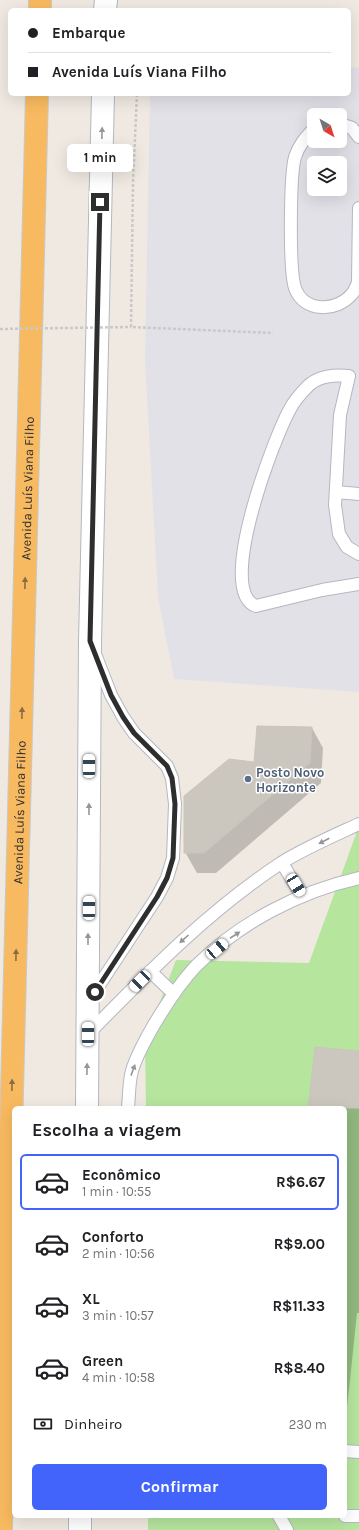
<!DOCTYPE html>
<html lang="pt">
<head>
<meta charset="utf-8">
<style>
  body { margin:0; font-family:Karla,sans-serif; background:#f2f2f2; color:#202124; height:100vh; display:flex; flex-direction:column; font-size:15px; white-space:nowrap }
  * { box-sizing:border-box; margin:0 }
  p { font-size:13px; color:#757577 }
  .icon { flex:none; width:22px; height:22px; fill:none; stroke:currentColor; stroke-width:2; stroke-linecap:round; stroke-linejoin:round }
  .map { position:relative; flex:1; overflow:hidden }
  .side { position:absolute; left:12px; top:1106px; width:335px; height:412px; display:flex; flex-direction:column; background:#fff; border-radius:6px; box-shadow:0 4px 16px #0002 }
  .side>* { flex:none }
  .top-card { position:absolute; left:8px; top:8px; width:343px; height:88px; border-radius:6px; box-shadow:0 4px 16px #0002; display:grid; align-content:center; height:88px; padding:0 20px; background:#fff }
  .needle { width:26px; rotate:141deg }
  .fabs { position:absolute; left:307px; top:108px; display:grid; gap:8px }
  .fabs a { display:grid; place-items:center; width:40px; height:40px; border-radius:6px; background:#fff; box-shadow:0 4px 16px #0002; font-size:20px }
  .end { position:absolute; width:18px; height:18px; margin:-9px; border:5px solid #2e2e2e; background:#fff; box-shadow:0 0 0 2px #fff }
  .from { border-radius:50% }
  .bubble { position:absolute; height:28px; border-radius:6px; background:#fff; box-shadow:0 4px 16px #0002; font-size:13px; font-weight:700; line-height:28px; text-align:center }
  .car { position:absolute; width:12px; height:24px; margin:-12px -6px; border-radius:5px; box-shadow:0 0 3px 1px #0007; background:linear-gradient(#fff 24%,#345 0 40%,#fff 0 76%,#345 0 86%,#fff 0) }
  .top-card b { display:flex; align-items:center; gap:14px; height:38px; font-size:15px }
  .top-card b+b { border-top:1px solid #e0e0e0 }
  .top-card i { width:10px; height:10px; background:#202124 }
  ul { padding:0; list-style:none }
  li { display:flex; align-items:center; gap:12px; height:56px; margin:0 8px 6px; padding:0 12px; border:2px solid transparent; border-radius:6px }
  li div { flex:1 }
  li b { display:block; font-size:15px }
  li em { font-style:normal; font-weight:700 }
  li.on { border-color:#4264fb }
  li>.icon { width:36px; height:36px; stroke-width:1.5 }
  h2 { padding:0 20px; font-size:18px; line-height:48px }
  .pay { display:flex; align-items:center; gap:10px; height:44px; padding:0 20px; font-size:15px }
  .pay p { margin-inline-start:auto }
  .primary-button { display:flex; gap:8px; margin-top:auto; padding:8px 20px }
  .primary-button a { flex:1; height:46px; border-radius:6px; background:#4264fb; color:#fff; font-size:16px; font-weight:700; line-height:46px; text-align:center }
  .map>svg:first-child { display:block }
  .industrial { fill:#e3e1e8; fill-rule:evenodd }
  .green { fill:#b6e59e }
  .shadow { fill:#0003 }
  .building { fill:#cbc7bf; stroke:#cbc5ba }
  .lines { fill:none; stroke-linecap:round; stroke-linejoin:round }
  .service-casing { stroke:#b4b7c1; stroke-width:14 }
  .secondary-casing { stroke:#b4b7c1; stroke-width:24 }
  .trunk-casing { stroke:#c9c9c9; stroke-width:24 }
  .path { stroke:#c9c9c9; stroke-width:2.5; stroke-dasharray:3 2; stroke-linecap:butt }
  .service { stroke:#fff; stroke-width:12 }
  .secondary { stroke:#fff; stroke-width:22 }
  .trunk { stroke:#f8ba60; stroke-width:22 }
  .path-bridge { stroke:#c9c9c9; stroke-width:2.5; stroke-dasharray:3 2; stroke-linecap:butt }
  .oneway { fill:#969696 }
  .oneway2 { fill:#896d44 }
  .route { stroke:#2e2e2e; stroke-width:5 }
  .service-dot { fill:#5c6f8a; stroke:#fff; stroke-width:1.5 }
  .labels { text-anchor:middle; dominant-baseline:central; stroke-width:3; stroke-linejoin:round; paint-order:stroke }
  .street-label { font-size:13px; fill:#2e2e2e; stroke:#fff }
  .service-label { font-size:13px; font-weight:bold; fill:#4e5e75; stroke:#fff; text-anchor:start }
</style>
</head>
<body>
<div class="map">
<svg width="359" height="1530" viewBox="0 0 359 1530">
  <rect width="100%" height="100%" fill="#efe9e1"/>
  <path class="industrial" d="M349 67 359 68V692L174 679 158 597 145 360 150 94H349ZM314 115H340V141H314ZM314 163H340V189H314Z"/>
  <path class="green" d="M359 826V1530H148V1516H345V1108H146L145 1041 176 960 309 963Z"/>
  <path class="shadow" d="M312 728 323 748 321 783 216 873H197L185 852 255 763Z
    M359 1052V1313H357L346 1418 345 1108H310Z"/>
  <path class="building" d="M257 726 312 727 310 763 204 853H184V796L229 759 254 762Z
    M315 1047 359 1051V1108H308Z"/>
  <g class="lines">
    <defs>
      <path id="service" d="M340 124 352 128 359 137
        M314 129C305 138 299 145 295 157 290 175 289 270 295 288 304 313 337 312 352 294 355 291 356 286 358 283L359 208
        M336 492 359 494
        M359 554 347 547 339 534 335 505 340 415 349 376C335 375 321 375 309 385 302 392 294 401 290 409 274 438 215 591 256 606L322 590 359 584
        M282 863 302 896
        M150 971 174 994
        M90 999 157 897 167 878 173 858 175 804 172 778 167 766 134 733 123 717 111 695 95 654
        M88 1034C148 973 208 911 281 863 305 848 333 836 359 824
        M128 1108C129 1097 129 1085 131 1075 134 1059 147 1037 155 1023 167 1003 180 983 196 966 239 923 300 891 359 878
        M345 1451 359 1452
        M279 1516 287 1530
        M345 1516H359"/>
      <path id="secondary" d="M105 10 106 0
        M87 1108 90 641 103 94
        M80 1530V1516"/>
      <g id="trunk">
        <path d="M40 10V0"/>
        <path id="s1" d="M1 1530 37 94"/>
      </g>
    </defs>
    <use href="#service" class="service-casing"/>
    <use href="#secondary" class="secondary-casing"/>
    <use href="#trunk" class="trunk-casing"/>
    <path class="path" d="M137 94 133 182 131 327 273 333"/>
    <use href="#service" class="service"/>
    <use href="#secondary" class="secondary"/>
    <use href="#trunk" class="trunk"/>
    <path class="path-bridge" d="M0 329 131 327"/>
  </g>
  <defs><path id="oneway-solid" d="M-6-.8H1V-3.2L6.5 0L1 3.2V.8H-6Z"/></defs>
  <g class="oneway">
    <use href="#oneway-solid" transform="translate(102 133) rotate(-89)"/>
    <use href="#oneway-solid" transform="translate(89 809) rotate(-90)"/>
    <use href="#oneway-solid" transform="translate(324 841) rotate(152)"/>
    <use href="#oneway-solid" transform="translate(235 935) rotate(-33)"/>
    <use href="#oneway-solid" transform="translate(88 939) rotate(-90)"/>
    <use href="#oneway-solid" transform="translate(184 939) rotate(138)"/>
    <use href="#oneway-solid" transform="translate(87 1069) rotate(-89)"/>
    <use href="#oneway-solid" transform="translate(133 1070) rotate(-70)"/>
  </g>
  <g class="oneway2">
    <use href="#oneway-solid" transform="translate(25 583) rotate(-89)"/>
    <use href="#oneway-solid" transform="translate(22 713) rotate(-89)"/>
    <use href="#oneway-solid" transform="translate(16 955) rotate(-89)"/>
    <use href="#oneway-solid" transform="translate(12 1085) rotate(-89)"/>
  </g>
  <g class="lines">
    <path class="route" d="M95 992 157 897 167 878 173 858 175 804 172 778 167 766 134 733 123 717 111 695 90 641 100 202"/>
  </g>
  <circle class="service-dot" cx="248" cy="779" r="4"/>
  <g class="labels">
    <g class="street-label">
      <text stroke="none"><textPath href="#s1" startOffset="1042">Avenida Luís Viana Filho</textPath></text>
      <text stroke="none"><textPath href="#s1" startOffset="718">Avenida Luís Viana Filho</textPath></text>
    </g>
    <g class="service-label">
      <text x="256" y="772">Posto Novo<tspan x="256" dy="15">Horizonte</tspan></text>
    </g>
  </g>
</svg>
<div class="fabs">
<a><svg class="needle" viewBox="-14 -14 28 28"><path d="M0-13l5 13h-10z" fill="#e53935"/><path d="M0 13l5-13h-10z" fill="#757577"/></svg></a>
<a><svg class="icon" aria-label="layers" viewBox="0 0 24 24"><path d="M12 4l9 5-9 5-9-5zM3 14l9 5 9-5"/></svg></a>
</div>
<i class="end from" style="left:95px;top:992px"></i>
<i class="end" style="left:100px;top:202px"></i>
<div class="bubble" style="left:67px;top:144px;width:66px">1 min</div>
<i class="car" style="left:89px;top:766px;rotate:0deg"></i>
<i class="car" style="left:296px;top:885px;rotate:149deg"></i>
<i class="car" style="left:89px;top:908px;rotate:0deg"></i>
<i class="car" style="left:217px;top:949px;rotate:50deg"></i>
<i class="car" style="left:140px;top:981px;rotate:224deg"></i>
<i class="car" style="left:88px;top:1034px;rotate:0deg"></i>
<div class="top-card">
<b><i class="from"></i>Embarque</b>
<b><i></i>Avenida Luís Viana Filho</b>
</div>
<section class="side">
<h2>Escolha a viagem</h2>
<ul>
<li class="on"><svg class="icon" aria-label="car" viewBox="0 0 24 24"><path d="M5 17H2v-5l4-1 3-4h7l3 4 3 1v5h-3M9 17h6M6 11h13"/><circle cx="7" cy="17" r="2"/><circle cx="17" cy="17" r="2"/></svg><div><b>Econômico</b><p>1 min · 10:55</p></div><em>R$6.67</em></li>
<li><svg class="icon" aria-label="car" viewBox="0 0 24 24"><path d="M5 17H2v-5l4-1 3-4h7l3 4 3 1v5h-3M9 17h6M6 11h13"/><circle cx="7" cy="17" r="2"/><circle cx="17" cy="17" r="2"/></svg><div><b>Conforto</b><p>2 min · 10:56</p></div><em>R$9.00</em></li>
<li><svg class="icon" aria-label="car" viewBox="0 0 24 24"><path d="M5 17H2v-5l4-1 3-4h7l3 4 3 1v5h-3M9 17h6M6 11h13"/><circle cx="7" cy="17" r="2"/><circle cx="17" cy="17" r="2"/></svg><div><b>XL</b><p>3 min · 10:57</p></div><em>R$11.33</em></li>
<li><svg class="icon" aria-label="car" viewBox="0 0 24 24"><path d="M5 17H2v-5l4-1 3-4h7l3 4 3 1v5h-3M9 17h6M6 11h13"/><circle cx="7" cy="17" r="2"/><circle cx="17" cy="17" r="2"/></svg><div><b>Green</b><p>4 min · 10:58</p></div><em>R$8.40</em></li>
</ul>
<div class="pay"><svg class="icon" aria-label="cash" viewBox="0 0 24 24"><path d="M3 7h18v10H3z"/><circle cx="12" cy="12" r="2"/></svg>Dinheiro<p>230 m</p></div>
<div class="primary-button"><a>Confirmar</a></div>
</section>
</div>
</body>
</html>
